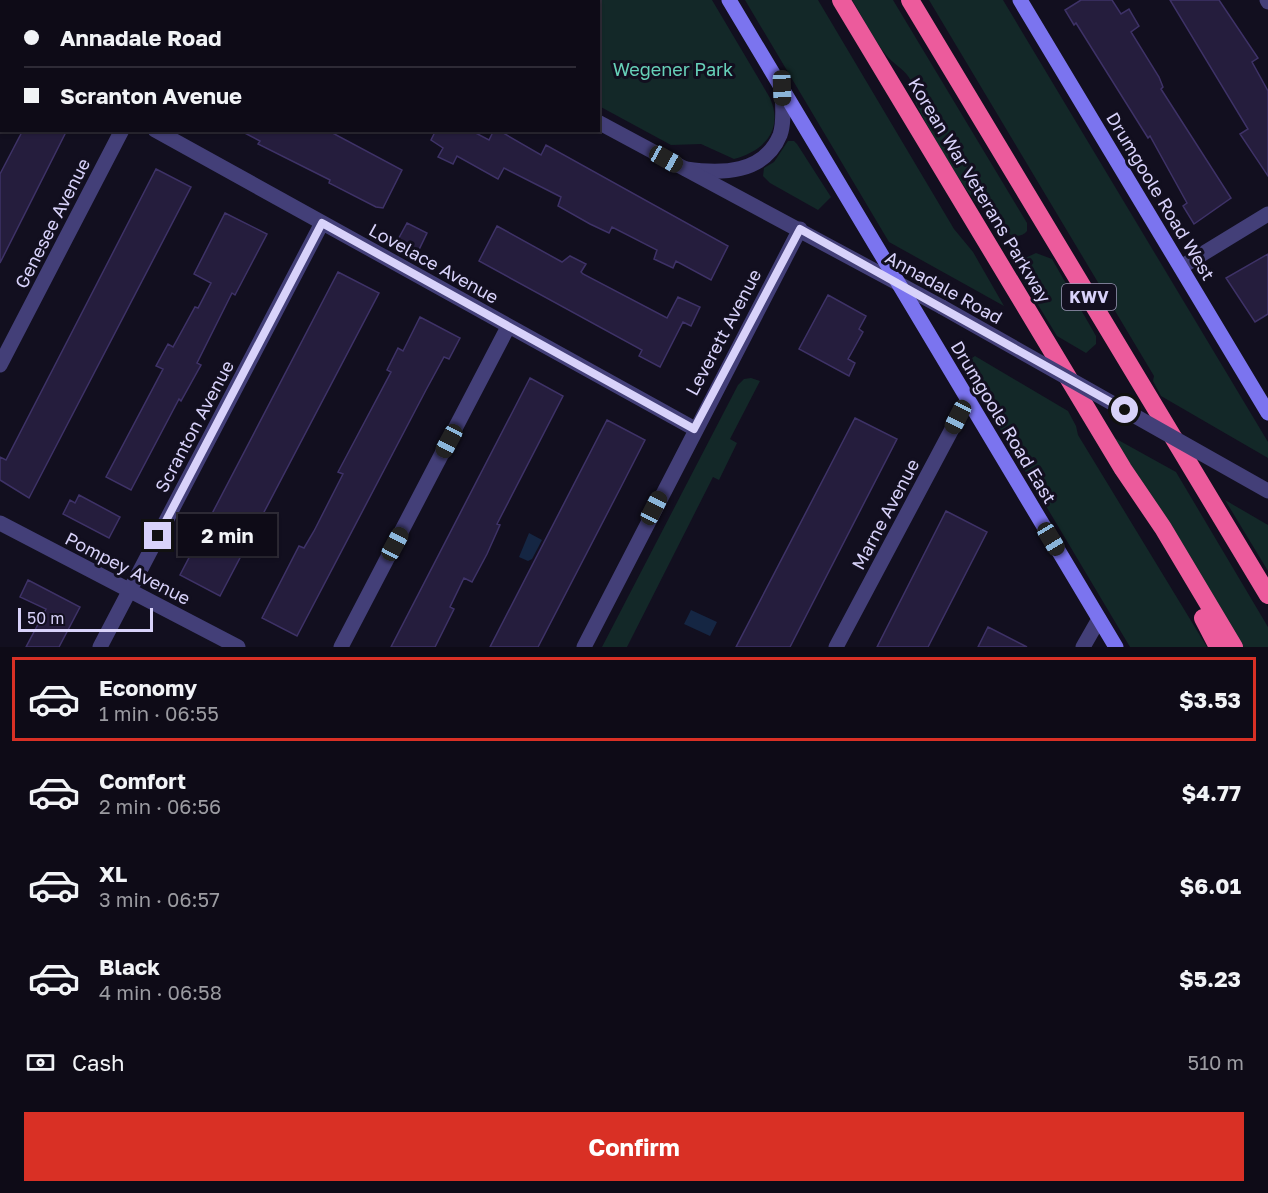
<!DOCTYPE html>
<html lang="en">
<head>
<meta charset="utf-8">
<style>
  body { margin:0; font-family:"Golos Text",sans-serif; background:#1c1924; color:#f1f3f6; height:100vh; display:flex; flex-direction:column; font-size:22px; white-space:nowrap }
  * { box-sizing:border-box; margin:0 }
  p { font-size:20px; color:#9b9ba1 }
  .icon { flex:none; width:33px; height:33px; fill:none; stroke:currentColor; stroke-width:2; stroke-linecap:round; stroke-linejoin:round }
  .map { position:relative; height:647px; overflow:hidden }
  .drawer { display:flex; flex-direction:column; background:#0e0b17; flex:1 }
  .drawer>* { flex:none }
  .guide { position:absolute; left:0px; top:0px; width:600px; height:132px; box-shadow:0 2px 4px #0004,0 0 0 2px #2e2b36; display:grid; align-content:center; height:132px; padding:0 24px; background:#0e0b17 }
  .scale { position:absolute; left:18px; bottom:15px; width:135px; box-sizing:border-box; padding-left:6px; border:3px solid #d8d2fa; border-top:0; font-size:16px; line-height:21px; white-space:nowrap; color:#d8d2fa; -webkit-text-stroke:4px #120f1f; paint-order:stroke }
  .end { position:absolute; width:27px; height:27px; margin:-14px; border:8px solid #d8d2fa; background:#111; box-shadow:0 0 0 3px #111 }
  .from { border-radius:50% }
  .bubble { position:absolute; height:42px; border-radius:0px; background:#0e0b17; box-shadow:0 2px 4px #0004,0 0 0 2px #2e2b36; font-size:20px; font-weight:700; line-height:42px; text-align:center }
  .car { position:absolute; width:18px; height:36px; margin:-18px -9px; border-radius:8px; box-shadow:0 0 4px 2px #0007; background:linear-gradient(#222 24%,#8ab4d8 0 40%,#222 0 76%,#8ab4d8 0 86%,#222 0) }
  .guide b { display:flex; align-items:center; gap:21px; height:57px; font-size:22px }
  .guide b+b { border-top:2px solid #2e2b36 }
  .guide i { width:15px; height:15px; background:#f1f3f6 }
  ul { padding:10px 0 0; list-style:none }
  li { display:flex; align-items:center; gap:18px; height:84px; margin:0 12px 9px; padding:0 12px; border:3px solid transparent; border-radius:0px }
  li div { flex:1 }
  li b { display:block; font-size:22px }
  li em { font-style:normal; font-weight:700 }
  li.current { border-color:#d93025 }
  li>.icon { width:54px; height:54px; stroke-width:1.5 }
  .pay { display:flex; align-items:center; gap:15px; height:66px; padding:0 24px; font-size:22px }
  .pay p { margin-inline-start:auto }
  .action { display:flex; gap:12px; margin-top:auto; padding:12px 24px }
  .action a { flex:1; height:69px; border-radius:0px; background:#d93025; color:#fff; font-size:24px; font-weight:700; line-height:69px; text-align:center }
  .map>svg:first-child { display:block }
  .green { fill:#132828 }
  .water { fill:#152643 }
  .building { fill:#251d3d; stroke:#3e3267; stroke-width:1.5 }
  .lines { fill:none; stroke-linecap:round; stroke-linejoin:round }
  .minor { stroke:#433f78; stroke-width:15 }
  .tertiary { stroke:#433f78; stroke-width:15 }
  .secondary { stroke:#7b74ef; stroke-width:15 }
  .motorway { stroke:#ec5b9c; stroke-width:18 }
  .tertiary-bridge { stroke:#433f78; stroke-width:15 }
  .route { stroke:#d8d2fa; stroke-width:8 }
  .labels { text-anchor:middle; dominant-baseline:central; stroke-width:6; stroke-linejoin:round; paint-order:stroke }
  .shield { fill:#120f1f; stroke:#9d98b8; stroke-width:1.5 }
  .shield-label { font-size:16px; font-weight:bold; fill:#d8d2fa }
  .park-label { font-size:18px; fill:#67d1b9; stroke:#120f1f }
  .street-label { font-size:18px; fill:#d8d2fa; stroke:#120f1f }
</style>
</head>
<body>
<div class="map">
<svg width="1268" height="647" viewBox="0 0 1268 647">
  <rect width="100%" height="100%" fill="#120f1f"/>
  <path class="green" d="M405 0H712L770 98C784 130 764 151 734 159L701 144 671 145 599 106 598 2Z
    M745 0H818L954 229 973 252 1004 306 889 242Z
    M852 0H893L1018 208 1027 223V231C1000 263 929 129 918 108 913 100 915 90 911 81 906 70 893 64 886 55 873 38 863 18 852 0Z
    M929 0H1003L1268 442V458L1161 396 1153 381 1154 376Z
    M788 141H794L797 144 831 197 818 210 770 183 763 176 764 168 774 162Z
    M1036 253 1052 259 1096 336V344L1086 353 1057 336 1021 277V260Z
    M975 356 1068 411 1076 426 1078 435 1207 647H1130L962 365Z
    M751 378 760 381 730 439 737 443 719 480 713 477 627 647H602L738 385 744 379Z
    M1111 436 1176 472 1268 627V647H1240Z
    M1225 500 1268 525V571Z"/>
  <path class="water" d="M529 533 542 540 532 559 528 561 519 557Z
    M691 610 717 622 710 636 684 624Z"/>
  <path class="building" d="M1081 0H1112L1121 14 1129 9 1139 26 1131 32 1159 77 1163 87 1161 89 1231 198 1194 224 1183 206 1187 203 1150 136 1148 138 1076 23 1074 25 1065 10Z
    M1170 0H1219L1258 58 1252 62 1268 91V176L1240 134 1248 129Z
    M23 130H67L0 263V174Z
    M239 130H327L402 170 383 208 376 207 329 183 330 180 258 144 260 141Z
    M436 130H470L489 140 494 130H498L541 155 546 145 728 246 711 280 676 261 673 268 654 259 657 250 612 227 609 233 590 224 558 206 561 197 504 168 498 179 457 156 453 164 438 157 443 148 431 140Z
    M156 169 191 187 29 498 0 480V457L6 460Z
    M225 213 267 234 235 295 232 293 197 363 201 365 181 401 179 399 131 490 106 477 163 369 156 366 168 344 173 347 195 307 198 308 211 283 194 274Z
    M407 223 427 233 415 258 394 247Z
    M497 226 562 262 570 256 586 264 581 272 583 274 667 318 678 297 700 307 691 326 683 322 660 367 639 356 642 350 479 261Z
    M1268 254V314L1255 322 1226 278Z
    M338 272 379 293 220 596 180 575Z
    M828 295 866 316 859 329 863 332 848 359 855 363 849 376 799 349Z
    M420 317 460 338 449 359 444 357 426 390 297 636 262 618 299 546 304 548 314 531 343 474 338 472 391 372 387 370 398 348 403 351Z
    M530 378 563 396 497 524 500 525 487 554 472 582 464 578 450 607 454 609 435 647H391Z
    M855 418 897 439 790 647H736Z
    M607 420 645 440 622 485 538 647H490Z
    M79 495 120 517 109 538 63 514 70 500 75 503Z
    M946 511 987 532 928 647H877Z
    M28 580 80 607 59 647H26L46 609 20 597Z
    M988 627 1027 647H978Z"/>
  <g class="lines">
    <path class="minor" d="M1267 0 1268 2
      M188 2 189 0
      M0 44 2 45
      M155 130 695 429
      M686 169C721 174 764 174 780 135 785 121 782 103 782 88
      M1181 267 1268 214
      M0 365 122 130
      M0 523 238 647
      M100 647 322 223
      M341 647 508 327
      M584 647 800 229
      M836 647 968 399
      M1083 647 1099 619"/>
    <path class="tertiary" d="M377 0 380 2
      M598 122 942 307"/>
    <path class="secondary" d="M729 0 1116 647
      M1020 0 1268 413"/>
    <path class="motorway" d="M841 0 1123 469 1163 528 1234 647
      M910 0 1268 595
      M1203 618 1218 647"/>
    <path class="tertiary-bridge" d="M942 307 1268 491"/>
  </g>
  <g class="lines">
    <path class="route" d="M158 536 322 223 694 429 800 229 1125 410"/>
  </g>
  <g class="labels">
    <rect class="shield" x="1062" y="284" width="54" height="26" rx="4.5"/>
    <g class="shield-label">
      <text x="1089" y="297">KWV</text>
    </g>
    <g class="park-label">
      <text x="673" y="69">Wegener Park</text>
    </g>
    <g class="street-label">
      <text transform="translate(980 190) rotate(59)">Korean War Veterans Parkway</text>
      <text transform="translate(1161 196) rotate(59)">Drumgoole Road West</text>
      <text transform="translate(52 223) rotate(-63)">Genesee Avenue</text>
      <text transform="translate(434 263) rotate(29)">Lovelace Avenue</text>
      <text transform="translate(944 287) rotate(29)">Annadale Road</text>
      <text transform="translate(723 332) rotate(-62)">Leverett Avenue</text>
      <text transform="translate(1004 422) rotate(59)">Drumgoole Road East</text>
      <text transform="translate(194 426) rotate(-62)">Scranton Avenue</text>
      <text transform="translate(885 514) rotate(-62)">Marne Avenue</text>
      <text transform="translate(128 568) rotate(27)">Pompey Avenue</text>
    </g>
  </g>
</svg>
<div class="scale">50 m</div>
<i class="end from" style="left:1125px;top:410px"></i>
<i class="end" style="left:158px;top:536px"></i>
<div class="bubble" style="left:178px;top:514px;width:99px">2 min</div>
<i class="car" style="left:782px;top:88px;rotate:178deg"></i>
<i class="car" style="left:666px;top:159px;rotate:119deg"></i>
<i class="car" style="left:958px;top:417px;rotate:207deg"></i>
<i class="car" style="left:449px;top:441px;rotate:208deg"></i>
<i class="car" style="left:654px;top:508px;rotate:27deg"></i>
<i class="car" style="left:1051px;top:539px;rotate:149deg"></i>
<i class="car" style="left:395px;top:544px;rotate:28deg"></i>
<div class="guide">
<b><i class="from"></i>Annadale Road</b>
<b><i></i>Scranton Avenue</b>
</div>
</div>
<section class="drawer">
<ul>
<li class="current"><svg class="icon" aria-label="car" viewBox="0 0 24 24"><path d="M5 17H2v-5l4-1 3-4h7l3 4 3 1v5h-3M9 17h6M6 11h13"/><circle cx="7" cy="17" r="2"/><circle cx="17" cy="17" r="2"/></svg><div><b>Economy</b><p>1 min · 06:55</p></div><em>$3.53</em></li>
<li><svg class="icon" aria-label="car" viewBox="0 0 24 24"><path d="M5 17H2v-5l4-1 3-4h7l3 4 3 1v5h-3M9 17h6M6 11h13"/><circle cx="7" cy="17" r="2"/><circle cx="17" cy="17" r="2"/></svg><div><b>Comfort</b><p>2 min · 06:56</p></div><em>$4.77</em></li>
<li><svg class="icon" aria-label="car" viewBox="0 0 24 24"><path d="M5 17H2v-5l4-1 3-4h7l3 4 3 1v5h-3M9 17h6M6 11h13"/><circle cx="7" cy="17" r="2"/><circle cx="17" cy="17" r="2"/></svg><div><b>XL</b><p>3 min · 06:57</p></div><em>$6.01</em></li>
<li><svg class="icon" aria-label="car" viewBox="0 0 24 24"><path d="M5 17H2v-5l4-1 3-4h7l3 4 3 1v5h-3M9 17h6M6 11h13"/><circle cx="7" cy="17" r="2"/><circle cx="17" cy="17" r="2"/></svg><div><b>Black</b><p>4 min · 06:58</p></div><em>$5.23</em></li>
</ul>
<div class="pay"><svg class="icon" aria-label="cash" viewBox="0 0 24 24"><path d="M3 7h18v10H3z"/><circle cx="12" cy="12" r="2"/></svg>Cash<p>510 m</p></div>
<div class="action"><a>Confirm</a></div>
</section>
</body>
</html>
